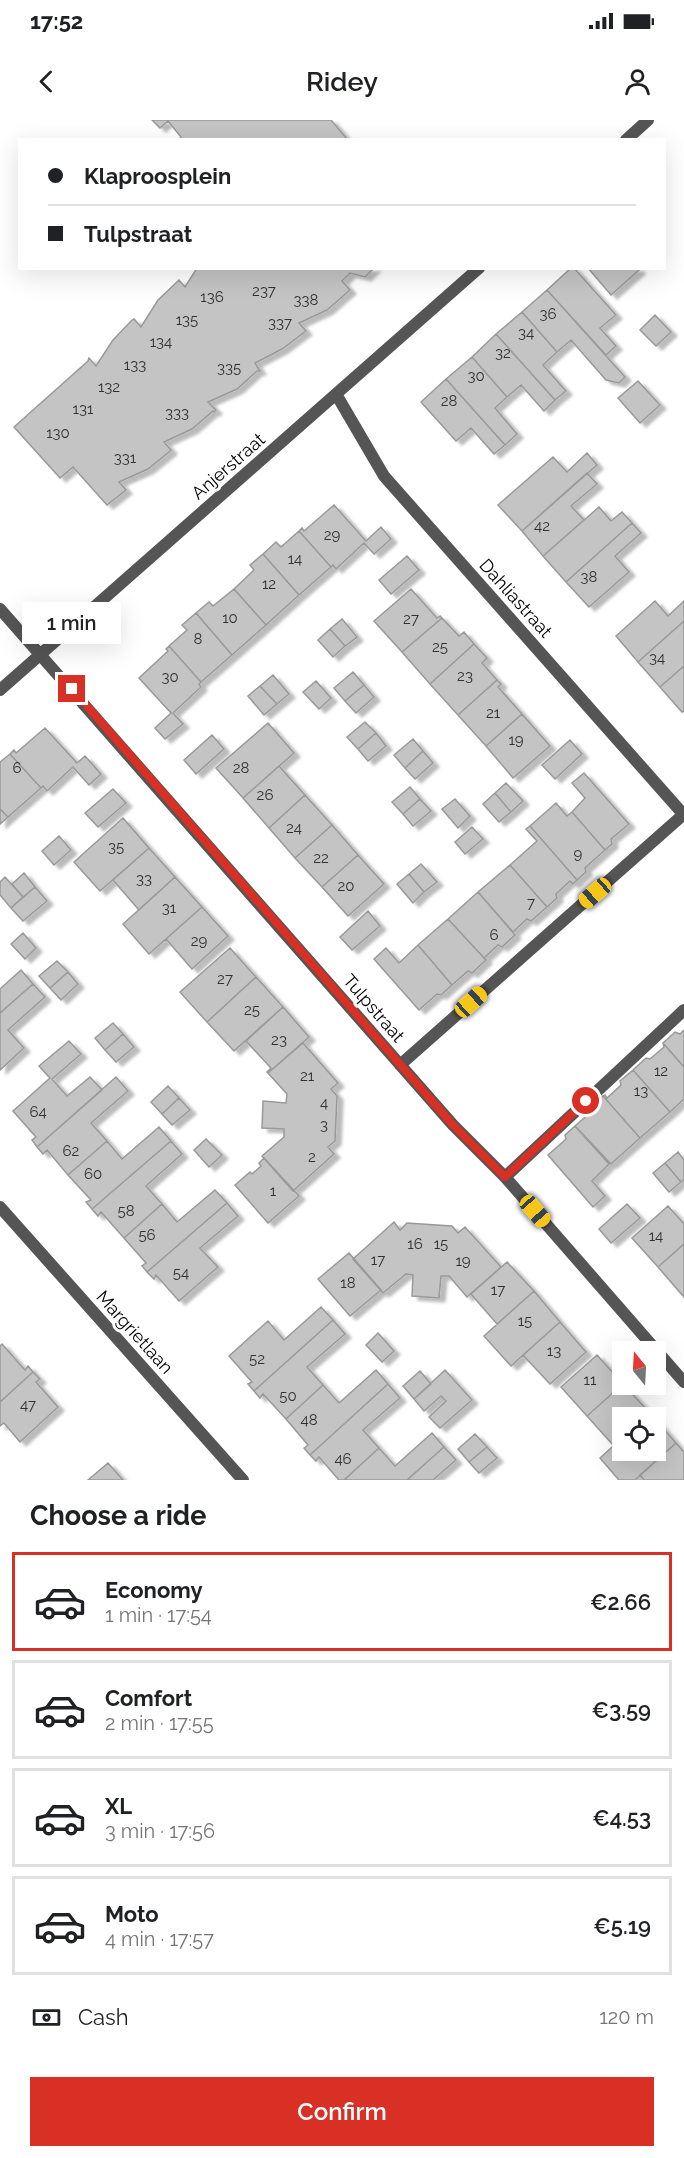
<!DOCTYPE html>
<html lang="en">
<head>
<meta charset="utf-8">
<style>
  body { margin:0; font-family:Raleway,sans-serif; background:#f6f6f6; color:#202124; height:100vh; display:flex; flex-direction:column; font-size:22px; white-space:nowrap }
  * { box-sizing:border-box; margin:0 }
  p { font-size:20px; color:#757577 }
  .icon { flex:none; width:33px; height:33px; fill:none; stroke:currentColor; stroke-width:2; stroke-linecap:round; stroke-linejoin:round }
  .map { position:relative; height:1360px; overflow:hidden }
  .details { display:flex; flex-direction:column; background:#fff; flex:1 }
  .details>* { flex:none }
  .banner { position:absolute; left:18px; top:18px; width:648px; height:132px; border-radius:0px; box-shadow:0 6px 24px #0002; display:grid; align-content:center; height:132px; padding:0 30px; background:#fff }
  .needle { width:39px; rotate:342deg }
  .tools { position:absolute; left:612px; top:1221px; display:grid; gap:12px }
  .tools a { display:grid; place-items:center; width:54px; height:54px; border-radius:0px; background:#fff; box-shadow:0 6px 24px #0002; font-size:30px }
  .end { position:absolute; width:27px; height:27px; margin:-14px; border:8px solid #d93025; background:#fff; box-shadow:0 0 0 3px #fff }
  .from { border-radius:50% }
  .bubble { position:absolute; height:42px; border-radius:0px; background:#fff; box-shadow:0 6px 24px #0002; font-size:20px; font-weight:600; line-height:42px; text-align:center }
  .car { position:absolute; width:18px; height:36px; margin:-18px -9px; border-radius:8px; box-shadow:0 0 4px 2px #0007; background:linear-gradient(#f5c518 24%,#345 0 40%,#f5c518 0 76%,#345 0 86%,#f5c518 0) }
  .banner b { display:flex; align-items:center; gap:21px; height:57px; font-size:22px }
  .banner b+b { border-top:2px solid #e0e0e0 }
  .banner i { width:15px; height:15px; background:#202124 }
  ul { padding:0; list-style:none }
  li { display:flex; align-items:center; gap:18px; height:99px; margin:0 12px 9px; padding:0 18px; border:3px solid #e0e0e0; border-radius:0px }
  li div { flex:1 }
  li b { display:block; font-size:22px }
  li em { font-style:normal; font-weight:600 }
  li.selected { border-color:#d93025 }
  li>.icon { width:54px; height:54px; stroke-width:1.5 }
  h2 { padding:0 30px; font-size:27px; line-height:72px }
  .pay { display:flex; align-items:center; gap:15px; height:66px; padding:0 30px; font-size:22px }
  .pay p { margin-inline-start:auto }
  .cta { display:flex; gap:12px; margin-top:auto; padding:12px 30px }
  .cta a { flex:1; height:69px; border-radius:0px; background:#d93025; color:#fff; font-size:24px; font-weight:600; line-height:69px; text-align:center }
  .status { display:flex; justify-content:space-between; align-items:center; height:42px; padding:0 30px; background:#fff; direction:ltr }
  .status svg { height:16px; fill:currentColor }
  header { display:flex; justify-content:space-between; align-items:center; height:78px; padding:0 30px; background:#fff; font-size:27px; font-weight:600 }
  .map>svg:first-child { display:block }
  .building { fill:#c4c4c4; stroke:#999; stroke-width:1.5; filter:url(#shadow) }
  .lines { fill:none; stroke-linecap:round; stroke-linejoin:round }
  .minor { stroke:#555; stroke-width:12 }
  .route { stroke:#d93025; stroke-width:8 }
  .labels { text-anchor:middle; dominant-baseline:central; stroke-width:6; stroke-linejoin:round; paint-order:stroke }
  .number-label { font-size:15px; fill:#313131 }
  .street-label { font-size:18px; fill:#000; stroke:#fff }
</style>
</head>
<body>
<div class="status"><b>17:52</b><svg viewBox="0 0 49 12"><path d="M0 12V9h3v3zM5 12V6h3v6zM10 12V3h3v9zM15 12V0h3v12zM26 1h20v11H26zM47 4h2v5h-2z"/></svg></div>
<header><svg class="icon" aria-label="back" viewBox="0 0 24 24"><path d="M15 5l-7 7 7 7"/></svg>Ridey<svg class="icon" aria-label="person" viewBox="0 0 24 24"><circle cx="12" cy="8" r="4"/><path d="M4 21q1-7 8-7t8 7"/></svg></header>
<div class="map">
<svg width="684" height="1360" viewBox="0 0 684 1360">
  <defs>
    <filter id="shadow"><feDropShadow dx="6" dy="4" stdDeviation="1.5" flood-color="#0004"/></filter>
  </defs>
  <rect width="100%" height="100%" fill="#fff"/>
  <path class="building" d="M152 0H331L348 20H179L181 17 168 1 160 8Z
    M197 148H374L365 157 350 153 342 161 350 170 327 190 299 203 306 211 282 229 255 243 260 251H257L237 269 208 282 216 290 214 292 213 291 192 309 164 322 171 330 169 332 148 349 119 362 126 370 107 385 73 347 60 358 14 307 88 241 89 238 96 246 113 220 132 200 134 199 141 207 158 180 179 160 185 167Z
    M571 148H574L616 195 600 208 616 226 606 235 547 170Z
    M588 148H638L639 150 611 175Z
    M547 170 625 257 619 263 606 260 571 220 557 232 522 192Z
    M522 192 557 232 543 245 566 271 555 280 496 214Z
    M655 195 671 212 656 226 640 210Z
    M496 214 555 280 544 291 521 265 507 277 472 237Z
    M472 237 507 277 495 288 517 314 505 325 446 259Z
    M446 259 505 325 494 334 471 308 456 321 421 282Z
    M638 261 660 285 640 303 618 278Z
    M587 333 597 345 522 411 498 385 553 337 567 352Z
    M587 353 597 364 571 386 584 400 543 436 522 411Z
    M334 385 366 421 381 407 391 419 374 434 364 423 336 449 333 445 331 447 299 411 302 408 304 411Z
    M599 387 611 401 622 392 632 403 566 462 543 436Z
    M632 403 641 413 615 436 629 452 589 487 566 462Z
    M299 411 331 447 299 475 263 434 276 422 281 427Z
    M263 434 299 475 266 505 234 469 254 450 250 445Z
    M407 436 419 450 391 474 379 460Z
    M234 469 266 505 232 535 196 493 209 482 213 486Z
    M411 469 437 498 440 496 442 498 402 532 374 501Z
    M655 481 668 496 684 481V501L638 542 616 516Z
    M196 493 232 535 201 562 169 526 187 510 182 505Z
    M442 498 459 516 464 512 474 524 430 564 402 532Z
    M342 499 357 517 345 526 330 509Z
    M684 501V546L660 567 638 542Z
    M330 509 345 526 333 537 318 520Z
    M474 524 487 538 482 543 497 560 458 595 430 564Z
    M169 526 201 562 199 564 201 567 173 593 183 604 165 619 155 608 171 593 139 558 168 531 166 529Z
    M684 546V591L682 592 660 567Z
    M353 552 364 565 345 581 334 568Z
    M273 555 289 574 277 584 260 566Z
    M497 560 501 564 498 567 522 594 486 626 458 595Z
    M316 561 331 578 319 589 303 572Z
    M364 565 374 577 356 593 345 581Z
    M260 566 277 584 264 595 248 576Z
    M522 594 550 626 513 658 486 626Z
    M365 602 376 613 358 629 347 617Z
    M268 603 294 633 243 678 216 648Z
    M45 608 77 643 85 636 101 654 89 665 73 647 47 671 43 666 41 668 10 634 14 630 16 633Z
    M376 613 386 626 368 641 358 629Z
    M212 615 224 629 196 654 184 640Z
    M413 619 423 631 405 648 394 635Z
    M570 620 582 634 555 659 542 645Z
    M423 631 433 643 415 659 405 648Z
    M10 634 41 668 8 697 0 689V642Z
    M279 646 305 675 269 708 243 678Z
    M584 653 629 704 611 719 612 724 605 730 572 692 585 678 572 663Z
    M506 663 523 681 511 692 495 673Z
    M410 667 420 679 403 694 392 682Z
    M113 669 126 683 98 707 85 693Z
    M495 673 511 692 499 702 483 684Z
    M305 675 332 705 295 738 269 708Z
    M420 679 431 691 413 706 403 694Z
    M455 679 470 696 458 708 442 689Z
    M556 683 567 696 572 692 605 730 585 748 586 752 577 760 530 706Z
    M0 689 8 697 0 704Z
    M123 698 149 728 100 771 74 742Z
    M332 705 358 735 322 767 295 738Z
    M530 706 577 760 573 764 570 761 556 774 557 778 547 787 510 745 537 721 526 709Z
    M472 707 483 719 465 734 455 722Z
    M59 716 71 730 54 745 42 731Z
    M149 728 175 757 139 790 113 760Z
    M358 735 384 764 348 796 322 767Z
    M421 744 437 762 424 772 409 754Z
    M510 745 547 787 531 801 527 799 513 812 478 772Z
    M24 753 35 767 23 777 12 764Z
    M409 754 424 772 413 783 397 764Z
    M5 757 23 777 11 788 0 775V762Z
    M175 757 202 787 149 834 123 804Z
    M35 767 47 781 23 801 11 788Z
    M478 772 515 815 502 827 498 825 484 838 448 799Z
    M202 787 228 816 192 849 166 819Z
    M368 791 380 806 352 830 340 817Z
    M448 799 486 840 472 853 468 851 452 865 418 825Z
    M23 813 36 828 25 839 11 824Z
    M418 825 452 865 441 875 437 874 419 890 374 839 386 828 399 843Z
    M230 828 256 857 207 902 180 872Z
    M57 841 68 852 50 868 39 856Z
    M21 850 33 864 0 893V869Z
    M68 852 78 864 61 880 50 868Z
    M256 857 283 887 234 931 207 902Z
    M33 864 45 877 8 910 24 928 0 950V893Z
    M283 887 309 917 268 953 267 952 271 948 246 921Z
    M113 903 123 914 105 930 95 918Z
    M684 910V947L663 923 675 912 680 914Z
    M123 914 134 927 116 942 105 930Z
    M69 921 81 934 52 959 67 976 90 957 102 970 37 1027 32 1020 36 1017 13 991 50 958 39 946Z
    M303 923 338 963 331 969 337 976 335 1021 328 1027 334 1034 293 1071 262 1036 284 1017V1009L262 1008 263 981 286 983 287 974 268 953Z
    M663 923 684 947V979L670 992 633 950 646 938 650 939 664 927Z
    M633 950 670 992 640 1018 603 976 605 975 607 978 621 965 620 961Z
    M116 957 128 971 91 1003 107 1021 68 1055 47 1030 43 1034 37 1027Z
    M168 966 179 978 162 994 151 982Z
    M603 976 640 1018 611 1044 575 1006 592 991 591 987Z
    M179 978 190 990 172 1005 162 994Z
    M575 1006 609 1044 592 1061 605 1076 593 1087 548 1035 566 1019 565 1015Z
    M159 1007 171 1021 92 1089 86 1082 91 1080 68 1055 107 1021 122 1039Z
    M206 1019 222 1035 209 1047 194 1030Z
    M171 1021 182 1034 146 1066 162 1084 124 1118 101 1092 98 1096 92 1089Z
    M678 1032 684 1040V1059L681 1062 665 1043Z
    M264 1038 299 1076 268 1103 235 1065 250 1052 252 1054 261 1046 259 1043Z
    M665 1043 681 1062 669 1072 653 1053Z
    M215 1070 227 1083 147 1152 142 1146 146 1143 124 1118 162 1084 177 1102Z
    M227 1083 238 1096 200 1128 218 1147 179 1181 156 1155 154 1159 147 1152Z
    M627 1084 640 1098 611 1123 599 1109Z
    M668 1086 684 1104V1124L658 1147 632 1118Z
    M394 1102 400 1110 407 1103 452 1106 458 1113 465 1107 501 1147 467 1177 449 1156H441L439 1178 412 1176 413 1155 406 1154 383 1173 353 1139Z
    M684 1124V1177L658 1147Z
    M349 1133 381 1170 350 1196 318 1159Z
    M507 1142 534 1171 497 1204 471 1174Z
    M534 1171 560 1202 511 1246 484 1216Z
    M321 1187 333 1200 254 1271 248 1264 252 1262 229 1236 268 1201 284 1220Z
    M333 1200 345 1214 307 1247 323 1265 286 1299 263 1274 260 1278 254 1271Z
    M560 1202 586 1232 550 1264 523 1235Z
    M378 1213 394 1231 382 1242 366 1225Z
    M2 1224 25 1250 28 1246 33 1252 0 1282V1226Z
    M597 1235 623 1264 587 1296 561 1267Z
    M376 1250 388 1264 310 1335 304 1328 308 1325 286 1299 323 1265 339 1283Z
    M445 1250 472 1280 440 1308 429 1297 446 1281 441 1276 424 1291 414 1279Z
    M420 1251 431 1264 414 1279 403 1266Z
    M33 1252 40 1259 36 1262 58 1287 20 1322 4 1303 0 1306V1282Z
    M388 1264 400 1278 363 1310 379 1328 344 1360H339L319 1337 316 1341 310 1335Z
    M623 1264 650 1293 645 1298H622V1317L613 1325 587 1296Z
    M656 1300 676 1323 635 1360H619L600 1338 622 1318V1330H656Z
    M432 1313 444 1327 407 1360H344L379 1328 395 1346Z
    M475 1314 487 1327 469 1342 458 1329Z
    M676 1323 684 1332V1360H644L640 1355Z
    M444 1327 456 1340 433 1360H407Z
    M487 1327 497 1338 479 1353 469 1342Z
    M108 1343 123 1360H88Z"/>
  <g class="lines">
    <path class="minor" d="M626 20 648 0
      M336 274 384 356 684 695
      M0 489 453 1005 505 1057 684 1262
      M0 570 479 148
      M400 945 684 694
      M505 1057 684 890
      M0 1087 243 1360"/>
  </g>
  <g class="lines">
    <path class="route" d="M72 569 453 1005 505 1057 586 981"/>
  </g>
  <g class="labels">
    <g class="number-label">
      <text x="264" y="171">237</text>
      <text x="212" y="177">136</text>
      <text x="306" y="180">338</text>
      <text x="548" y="194">36</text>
      <text x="187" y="200">135</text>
      <text x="280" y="203">337</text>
      <text x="526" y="213">34</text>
      <text x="161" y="222">134</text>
      <text x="503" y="233">32</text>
      <text x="135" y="245">133</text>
      <text x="229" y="248">335</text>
      <text x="476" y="256">30</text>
      <text x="109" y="267">132</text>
      <text x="449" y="281">28</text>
      <text x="83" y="289">131</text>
      <text x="177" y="293">333</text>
      <text x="58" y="313">130</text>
      <text x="125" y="338">331</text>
      <text x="542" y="406">42</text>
      <text x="332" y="415">29</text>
      <text x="295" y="439">14</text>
      <text x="589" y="457">38</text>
      <text x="269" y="464">12</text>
      <text x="230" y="498">10</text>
      <text x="411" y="499">27</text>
      <text x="198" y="519">8</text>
      <text x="440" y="527">25</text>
      <text x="657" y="538">34</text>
      <text x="465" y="556">23</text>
      <text x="170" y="557">30</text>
      <text x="493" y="593">21</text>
      <text x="516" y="620">19</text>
      <text x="17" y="648">6</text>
      <text x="241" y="648">28</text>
      <text x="265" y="675">26</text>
      <text x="294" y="708">24</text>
      <text x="116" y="727">35</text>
      <text x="578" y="734">9</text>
      <text x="321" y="738">22</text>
      <text x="144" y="759">33</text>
      <text x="346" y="766">20</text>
      <text x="531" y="783">7</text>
      <text x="169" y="788">31</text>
      <text x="494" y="815">6</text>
      <text x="199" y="821">29</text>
      <text x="225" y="859">27</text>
      <text x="252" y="890">25</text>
      <text x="279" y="920">23</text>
      <text x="661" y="951">12</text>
      <text x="307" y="956">21</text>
      <text x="641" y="971">13</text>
      <text x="324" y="983">4</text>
      <text x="38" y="992">64</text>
      <text x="324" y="1005">3</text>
      <text x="71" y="1031">62</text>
      <text x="312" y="1037">2</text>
      <text x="93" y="1054">60</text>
      <text x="273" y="1071">1</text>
      <text x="126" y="1091">58</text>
      <text x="147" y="1115">56</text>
      <text x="656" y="1116">14</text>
      <text x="415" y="1124">16</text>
      <text x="441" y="1124">15</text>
      <text x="378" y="1140">17</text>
      <text x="463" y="1141">19</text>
      <text x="181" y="1153">54</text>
      <text x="348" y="1163">18</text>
      <text x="498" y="1170">17</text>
      <text x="525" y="1201">15</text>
      <text x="554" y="1231">13</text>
      <text x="257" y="1239">52</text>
      <text x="590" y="1260">11</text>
      <text x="288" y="1276">50</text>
      <text x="28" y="1285">47</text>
      <text x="309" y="1300">48</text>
      <text x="343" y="1339">46</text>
    </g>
    <g class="street-label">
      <text transform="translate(228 346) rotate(-41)">Anjerstraat</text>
      <text transform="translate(516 478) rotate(48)">Dahliastraat</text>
      <text transform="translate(374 888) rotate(49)">Tulpstraat</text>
      <text transform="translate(135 1212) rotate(48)">Margrietlaan</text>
    </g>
  </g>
</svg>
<div class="tools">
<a><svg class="needle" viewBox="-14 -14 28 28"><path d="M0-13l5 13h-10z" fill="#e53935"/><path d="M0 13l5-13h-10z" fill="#757577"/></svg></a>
<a><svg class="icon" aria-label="locate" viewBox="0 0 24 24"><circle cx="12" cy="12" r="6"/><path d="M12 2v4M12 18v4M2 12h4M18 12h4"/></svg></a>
</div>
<i class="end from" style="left:586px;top:981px"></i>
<i class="end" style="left:72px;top:569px"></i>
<div class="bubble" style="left:22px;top:482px;width:99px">1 min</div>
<i class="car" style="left:595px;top:773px;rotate:229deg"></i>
<i class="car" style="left:471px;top:882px;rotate:48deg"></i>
<i class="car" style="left:535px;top:1091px;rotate:139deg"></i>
<div class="banner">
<b><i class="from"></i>Klaproosplein</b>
<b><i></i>Tulpstraat</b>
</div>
</div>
<section class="details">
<h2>Choose a ride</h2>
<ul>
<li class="selected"><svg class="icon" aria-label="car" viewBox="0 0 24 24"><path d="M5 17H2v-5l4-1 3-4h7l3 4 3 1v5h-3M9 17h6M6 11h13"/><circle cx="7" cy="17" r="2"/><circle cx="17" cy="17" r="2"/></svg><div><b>Economy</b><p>1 min · 17:54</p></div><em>€2.66</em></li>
<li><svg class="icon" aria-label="car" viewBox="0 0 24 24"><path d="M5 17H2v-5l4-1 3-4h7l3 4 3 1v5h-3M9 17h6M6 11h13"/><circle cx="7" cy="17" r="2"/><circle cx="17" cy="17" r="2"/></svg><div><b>Comfort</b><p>2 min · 17:55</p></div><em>€3.59</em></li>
<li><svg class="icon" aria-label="car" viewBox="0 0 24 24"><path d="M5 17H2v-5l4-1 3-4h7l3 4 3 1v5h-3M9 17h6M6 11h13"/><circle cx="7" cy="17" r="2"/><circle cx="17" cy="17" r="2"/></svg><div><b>XL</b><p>3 min · 17:56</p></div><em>€4.53</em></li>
<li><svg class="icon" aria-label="car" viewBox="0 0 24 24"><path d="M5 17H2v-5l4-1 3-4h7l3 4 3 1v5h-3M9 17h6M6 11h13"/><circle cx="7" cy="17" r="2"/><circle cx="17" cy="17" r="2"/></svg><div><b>Moto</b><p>4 min · 17:57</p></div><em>€5.19</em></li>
</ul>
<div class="pay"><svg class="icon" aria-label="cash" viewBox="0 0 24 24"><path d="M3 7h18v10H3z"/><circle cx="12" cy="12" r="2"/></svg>Cash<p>120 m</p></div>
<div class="cta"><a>Confirm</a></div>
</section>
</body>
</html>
